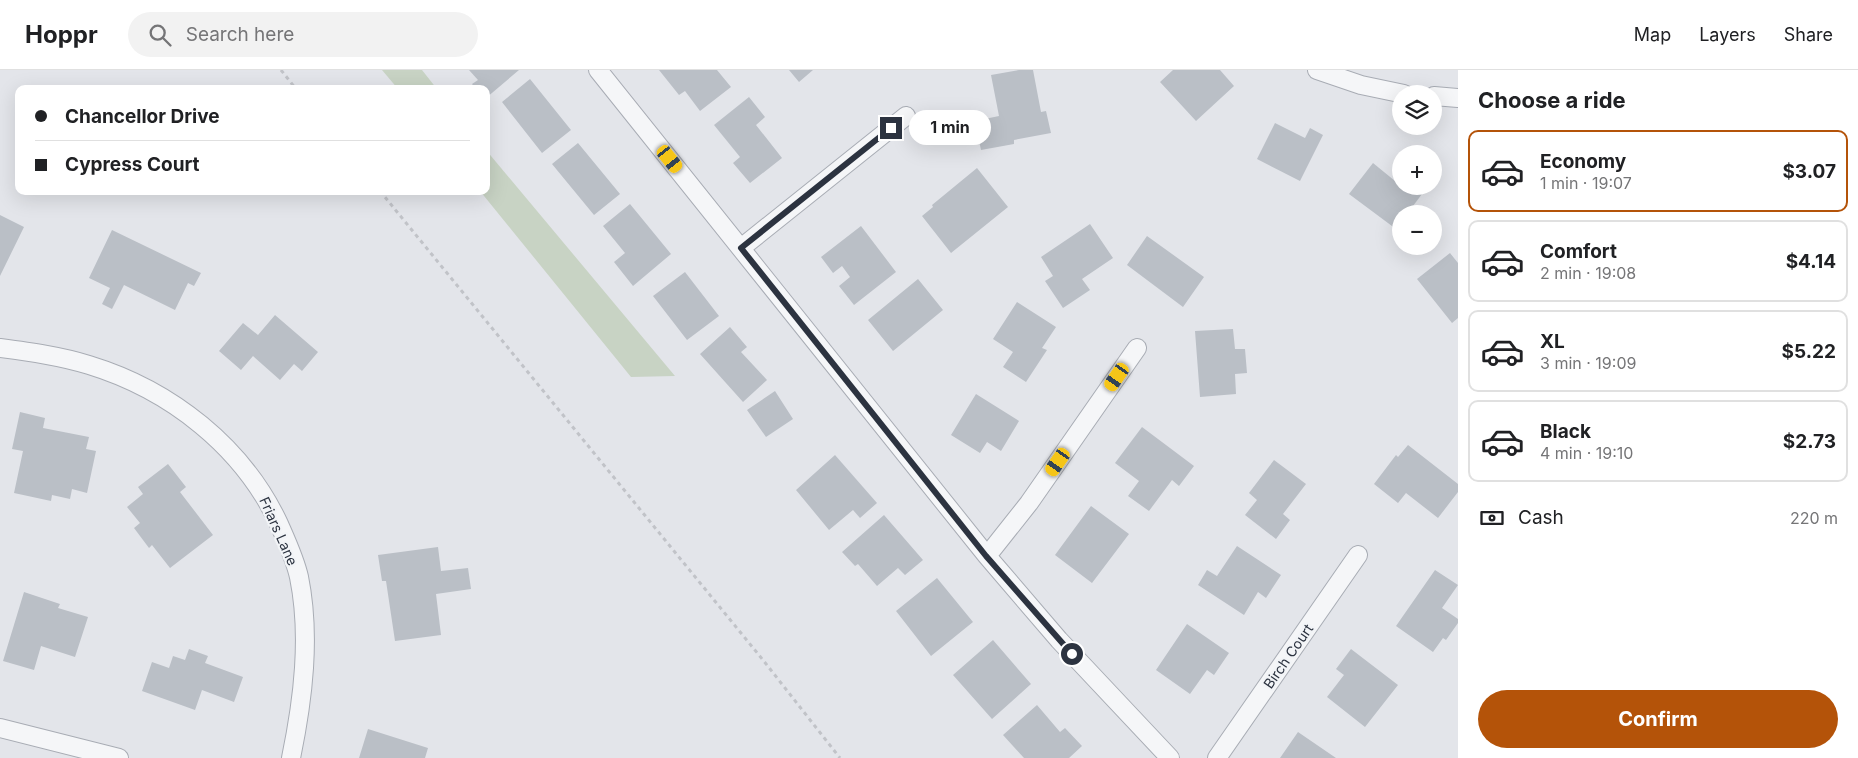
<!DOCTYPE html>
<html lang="en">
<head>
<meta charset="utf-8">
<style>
  body { margin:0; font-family:Inter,sans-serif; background:#f2f2f2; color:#202124; height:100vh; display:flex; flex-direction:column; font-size:19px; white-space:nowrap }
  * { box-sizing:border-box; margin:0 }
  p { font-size:16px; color:#757577 }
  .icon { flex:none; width:28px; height:28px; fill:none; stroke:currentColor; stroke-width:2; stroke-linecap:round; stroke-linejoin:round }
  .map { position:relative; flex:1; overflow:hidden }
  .drawer { display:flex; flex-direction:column; background:#fff; width:400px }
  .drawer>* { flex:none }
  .guide { position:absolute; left:15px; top:15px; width:475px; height:110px; border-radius:10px; box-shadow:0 5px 20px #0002; display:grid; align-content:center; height:110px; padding:0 20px; background:#fff }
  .controls { position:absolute; left:1392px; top:15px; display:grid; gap:10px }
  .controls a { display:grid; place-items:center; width:50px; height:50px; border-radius:50%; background:#fff; box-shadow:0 5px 20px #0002; font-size:25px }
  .end { position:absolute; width:22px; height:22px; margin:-11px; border:6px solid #2c3340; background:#fff; box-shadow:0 0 0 2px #fff }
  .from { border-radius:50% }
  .bubble { position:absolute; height:35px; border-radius:18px; background:#fff; box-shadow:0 5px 20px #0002; font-size:16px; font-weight:700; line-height:35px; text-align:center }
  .car { position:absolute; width:15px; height:30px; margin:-15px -8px; border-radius:6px; box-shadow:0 0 4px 1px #0007; background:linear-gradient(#f5c518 24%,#345 0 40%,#f5c518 0 76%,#345 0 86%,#f5c518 0) }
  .guide b { display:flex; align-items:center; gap:18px; height:48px; font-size:19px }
  .guide b+b { border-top:1px solid #e0e0e0 }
  .guide i { width:12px; height:12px; background:#202124 }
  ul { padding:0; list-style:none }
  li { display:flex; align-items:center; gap:15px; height:82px; margin:0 10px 8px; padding:0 10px; border:2px solid #e0e0e0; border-radius:10px }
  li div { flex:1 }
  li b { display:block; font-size:19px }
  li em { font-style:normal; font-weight:700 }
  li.selected { border-color:#b45309 }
  li>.icon { width:45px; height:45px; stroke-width:1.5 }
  h2 { padding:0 20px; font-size:22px; line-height:60px }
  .pay { display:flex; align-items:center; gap:12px; height:55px; padding:0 20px; font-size:19px }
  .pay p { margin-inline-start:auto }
  .action { display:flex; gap:10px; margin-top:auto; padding:10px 20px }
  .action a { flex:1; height:58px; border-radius:30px; background:#b45309; color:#fff; font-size:20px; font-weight:700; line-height:58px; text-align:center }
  header { display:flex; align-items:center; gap:30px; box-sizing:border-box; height:70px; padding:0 25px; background:#fff; border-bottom:1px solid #e0e0e0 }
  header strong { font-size:24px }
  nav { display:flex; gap:28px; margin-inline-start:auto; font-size:18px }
  .search { width:350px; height:45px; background:#f2f2f2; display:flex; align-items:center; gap:12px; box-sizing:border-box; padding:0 18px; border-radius:28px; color:#757577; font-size:19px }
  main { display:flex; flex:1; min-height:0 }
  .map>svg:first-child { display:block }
  .green { fill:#c8d3c4 }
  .building { fill:#babfc6 }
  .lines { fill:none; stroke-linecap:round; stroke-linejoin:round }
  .minor-casing { stroke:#a8acb4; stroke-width:20 }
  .path { stroke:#c1c3c8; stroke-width:3; stroke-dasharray:4 4; stroke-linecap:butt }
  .minor { stroke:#f5f6f8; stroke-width:18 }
  .route { stroke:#2c3340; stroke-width:6 }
  .labels { text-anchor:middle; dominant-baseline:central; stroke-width:4.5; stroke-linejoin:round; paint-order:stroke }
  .street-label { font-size:14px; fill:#2c3340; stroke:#f2f4f7 }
</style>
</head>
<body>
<header>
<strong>Hoppr</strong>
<div class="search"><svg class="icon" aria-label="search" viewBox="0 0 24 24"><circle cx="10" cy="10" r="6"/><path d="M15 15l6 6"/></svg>Search here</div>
<nav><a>Map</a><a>Layers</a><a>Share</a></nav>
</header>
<main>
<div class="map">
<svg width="1458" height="688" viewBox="0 0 1458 688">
  <rect width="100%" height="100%" fill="#e3e5ea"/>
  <path class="green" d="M382 0H422L437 19H398Z
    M486 80 675 306 631 307 480 121H486Z"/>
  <path class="building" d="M469 0H519L486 28V19H476L472 14 478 10Z
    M659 0H717L731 17 700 41 685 21 679 25Z
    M789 0H813L799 12Z
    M1019 0H1033L1041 42 1046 41 1051 63 1014 70V74L981 80 975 51 999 46 991 5Z
    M1173 0H1220L1234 16 1196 51 1160 12Z
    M530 9 571 60 542 83 502 32Z
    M749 27 765 47 756 55 782 88 750 113 733 93 740 87 714 55Z
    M1275 53 1305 68 1310 58 1323 65 1300 111 1257 89Z
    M578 73 620 124 594 145 552 94Z
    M1373 93 1395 111 1401 102V116H1428L1407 144H1401V152L1396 159 1349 124Z
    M977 98 1008 137 951 183 922 146 933 137 932 135Z
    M630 134 671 184 633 216 614 192 625 183 603 156Z
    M0 145 24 157 0 206Z
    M1090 154 1113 188 1082 209 1090 220 1063 238 1045 211 1053 206 1041 187Z
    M861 156 896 202 854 235 839 216 850 207 842 196 833 203 821 187Z
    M112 160 201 203 194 216 188 213 175 240 124 215 112 239 102 234 110 218 89 208Z
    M1147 166 1204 207 1183 237 1127 195Z
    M1450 183 1458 193V248L1452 253 1417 209Z
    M685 202 719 246 687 270 653 226Z
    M918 209 943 240 893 281 868 250Z
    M1017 232 1056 257 1042 278 1047 280 1026 312 1003 297 1013 282 993 269Z
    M275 245 318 282 302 301 294 294 280 310 253 286 241 300 219 281 243 253 258 265Z
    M730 257 747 277 741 282 767 310 743 332 700 284Z
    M1233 259 1235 279H1245L1247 303 1235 304 1236 324 1200 327 1195 261Z
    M775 321 793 349 766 367 747 340Z
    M976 324 1019 351 1001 381 987 372 980 383 951 365Z
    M20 342 45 348 43 358 89 367 86 379 96 381 87 423 72 419 70 429 52 425 51 431 14 423 23 381 12 379Z
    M1142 357 1194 396 1179 416 1172 410 1149 441 1128 426 1139 411 1115 393Z
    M1408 375 1458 414V422L1438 448 1406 423 1398 433 1374 414 1396 385 1398 387Z
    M835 385 877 433 860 448 853 440 829 460 796 420Z
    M1274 390 1306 414 1283 444 1290 450 1276 469 1245 445 1257 430 1249 423Z
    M168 394 186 417 180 422 213 465 170 498 152 475 149 478 134 458 140 453 127 437 143 424 138 417Z
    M1091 436 1129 464 1092 513 1055 485Z
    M884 445 923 490 905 505 898 498 877 516 858 494 855 496 842 482Z
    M1237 476 1281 505 1266 528 1258 522 1244 545 1198 515 1207 500 1217 506Z
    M438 477 441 501 468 498 471 519 436 524 441 565 395 571 386 511H382L378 485Z
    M1435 500 1458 515 1442 538 1458 549V553L1446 570 1443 568 1433 582 1396 556Z
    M937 508 973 552 931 586 896 541Z
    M24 522 60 534 58 538 88 547 75 587 41 576 34 600 3 591Z
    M1187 554 1229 583 1214 605 1207 600 1190 624 1156 600Z
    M993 570 1031 614 992 649 953 605Z
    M189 579 208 586 205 593 243 607 234 632 202 620 195 640 142 621 152 592 169 598 173 586 185 590Z
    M1351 579 1398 615 1365 657 1327 627 1344 605 1336 599Z
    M1037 635 1060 662 1065 658 1082 676 1069 688H1024L1003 665Z
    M368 659 428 678 425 688H359Z
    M1298 662 1336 688H1280Z"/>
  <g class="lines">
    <defs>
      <path id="minor" d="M598 0 987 486 1059 570 1170 688
        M1317 0 1361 15 1404 24
        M1434 26 1458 28
        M741 178 906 46
        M0 278C30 282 60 286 89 295 171 320 243 377 279 454 286 470 295 489 299 507 311 566 303 630 291 688
        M987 486 1029 433 1137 278
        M0 658 119 688
        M1217 688 1358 485"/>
    </defs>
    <use href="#minor" class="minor-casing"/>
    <path class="path" d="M281 0 296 19
      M380 121 763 590 840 688"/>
    <use href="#minor" class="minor"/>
  </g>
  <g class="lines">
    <path class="route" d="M891 58 741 178 986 486 1072 584"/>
  </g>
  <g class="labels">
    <g class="street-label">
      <text transform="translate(279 461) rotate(66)">Friars Lane</text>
      <text transform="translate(1288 586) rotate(-55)">Birch Court</text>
    </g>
  </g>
</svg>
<div class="controls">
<a><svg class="icon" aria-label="layers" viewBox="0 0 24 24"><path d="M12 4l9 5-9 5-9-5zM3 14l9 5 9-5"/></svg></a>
<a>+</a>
<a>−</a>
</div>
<i class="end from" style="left:1072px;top:584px"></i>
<i class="end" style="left:891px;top:58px"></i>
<div class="bubble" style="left:909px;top:40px;width:82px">1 min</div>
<i class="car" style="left:670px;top:89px;rotate:141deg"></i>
<i class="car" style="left:1117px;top:307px;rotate:215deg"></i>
<i class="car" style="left:1058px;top:392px;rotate:215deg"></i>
<div class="guide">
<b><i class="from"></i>Chancellor Drive</b>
<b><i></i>Cypress Court</b>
</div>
</div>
<section class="drawer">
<h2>Choose a ride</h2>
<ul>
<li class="selected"><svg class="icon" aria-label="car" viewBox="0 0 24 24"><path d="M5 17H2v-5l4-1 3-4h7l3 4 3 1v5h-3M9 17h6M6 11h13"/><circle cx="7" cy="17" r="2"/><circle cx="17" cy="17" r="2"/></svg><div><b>Economy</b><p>1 min · 19:07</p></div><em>$3.07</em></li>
<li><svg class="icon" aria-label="car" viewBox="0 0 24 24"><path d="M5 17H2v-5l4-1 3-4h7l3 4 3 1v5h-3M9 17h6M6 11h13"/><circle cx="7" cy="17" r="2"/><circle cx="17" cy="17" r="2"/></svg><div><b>Comfort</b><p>2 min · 19:08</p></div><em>$4.14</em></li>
<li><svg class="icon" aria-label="car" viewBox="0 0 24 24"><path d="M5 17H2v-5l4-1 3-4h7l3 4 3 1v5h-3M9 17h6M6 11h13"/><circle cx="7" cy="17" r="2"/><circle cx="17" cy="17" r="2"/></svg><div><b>XL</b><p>3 min · 19:09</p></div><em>$5.22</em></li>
<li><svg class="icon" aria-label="car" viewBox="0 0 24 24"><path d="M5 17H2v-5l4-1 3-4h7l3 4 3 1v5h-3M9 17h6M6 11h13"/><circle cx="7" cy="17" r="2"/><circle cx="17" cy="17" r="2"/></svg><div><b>Black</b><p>4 min · 19:10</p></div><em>$2.73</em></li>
</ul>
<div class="pay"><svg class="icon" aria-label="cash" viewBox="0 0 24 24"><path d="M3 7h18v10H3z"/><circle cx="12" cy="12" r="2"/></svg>Cash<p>220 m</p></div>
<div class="action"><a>Confirm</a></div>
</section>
</main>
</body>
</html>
